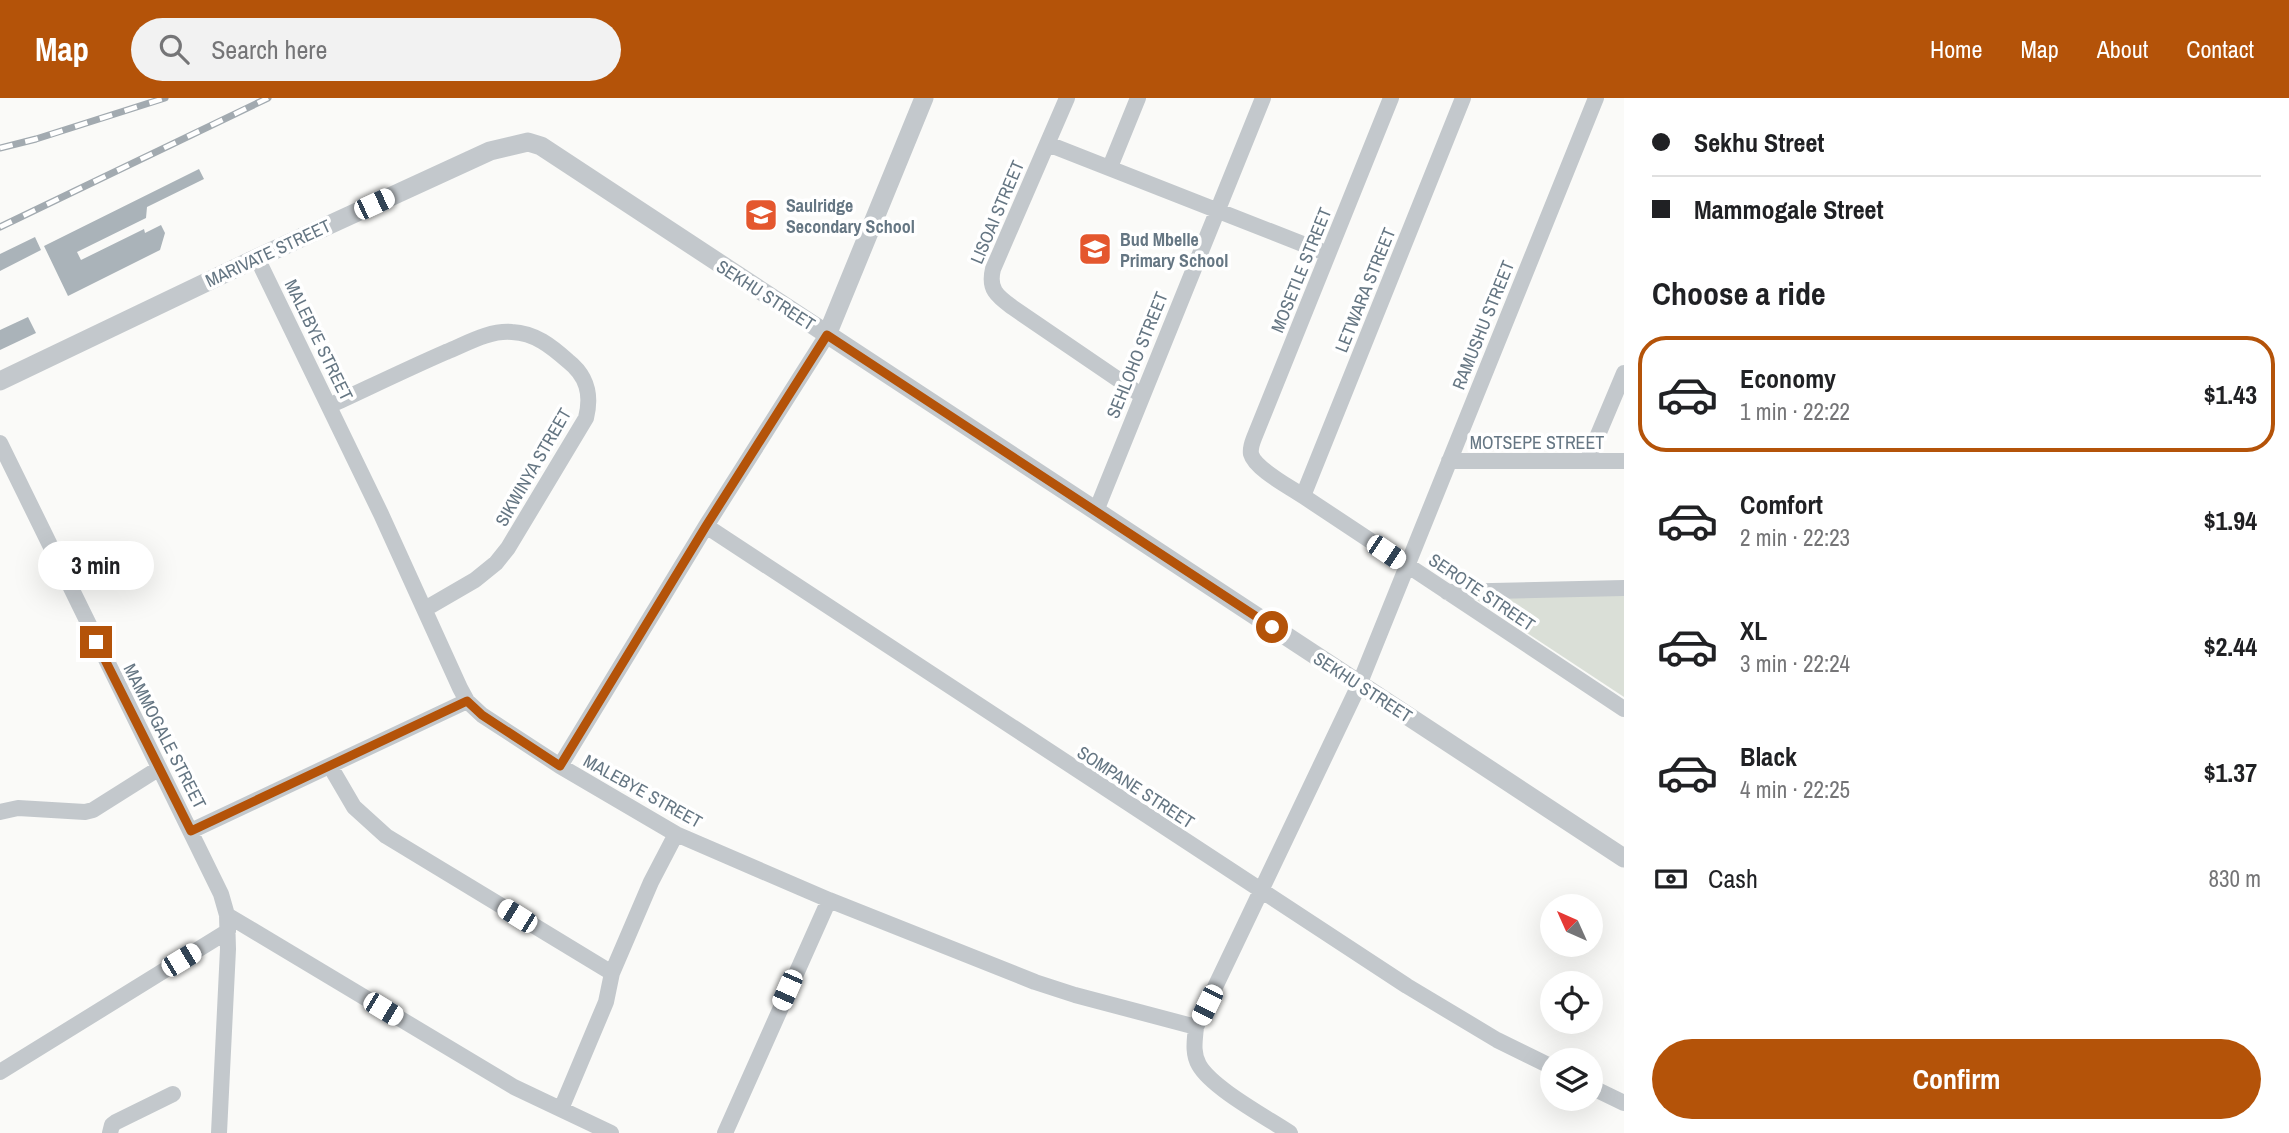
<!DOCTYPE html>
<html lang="en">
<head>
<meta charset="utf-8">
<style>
  body { margin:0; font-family:"Archivo Narrow",sans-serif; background:#f2f2f2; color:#202124; height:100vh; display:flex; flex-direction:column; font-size:26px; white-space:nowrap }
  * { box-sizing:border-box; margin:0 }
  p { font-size:23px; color:#757577 }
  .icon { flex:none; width:38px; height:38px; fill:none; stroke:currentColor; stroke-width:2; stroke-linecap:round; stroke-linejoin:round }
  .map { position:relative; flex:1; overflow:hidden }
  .drawer { display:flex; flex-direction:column; background:#fff; width:665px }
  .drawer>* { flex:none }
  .banner { display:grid; align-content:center; height:154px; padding:0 28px; background:#fff }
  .needle { width:46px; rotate:315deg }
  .fabs { position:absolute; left:1540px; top:796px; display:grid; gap:14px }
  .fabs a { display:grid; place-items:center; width:63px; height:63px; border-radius:50%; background:#fff; box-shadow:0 7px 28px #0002; font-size:35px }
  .end { position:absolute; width:32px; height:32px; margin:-16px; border:9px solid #b45309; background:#fff; box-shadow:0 0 0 4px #fff }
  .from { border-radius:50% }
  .bubble { position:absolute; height:49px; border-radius:24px; background:#fff; box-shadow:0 7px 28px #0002; font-size:23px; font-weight:700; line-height:49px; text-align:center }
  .car { position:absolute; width:21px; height:42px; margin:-21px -10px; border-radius:9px; box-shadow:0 0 5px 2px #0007; background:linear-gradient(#fff 24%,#345 0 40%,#fff 0 76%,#345 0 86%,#fff 0) }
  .banner b { display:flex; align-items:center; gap:24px; height:66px; font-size:26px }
  .banner b+b { border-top:2px solid #e0e0e0 }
  .banner i { width:18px; height:18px; background:#202124 }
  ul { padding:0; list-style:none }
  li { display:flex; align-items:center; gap:21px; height:116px; margin:0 14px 10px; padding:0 14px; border:4px solid transparent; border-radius:28px }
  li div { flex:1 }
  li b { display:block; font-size:26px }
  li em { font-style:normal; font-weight:700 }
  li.current { border-color:#b45309 }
  li>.icon { width:63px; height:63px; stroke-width:1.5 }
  h2 { padding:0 28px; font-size:32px; line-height:84px }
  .pay { display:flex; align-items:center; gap:18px; height:77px; padding:0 28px; font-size:26px }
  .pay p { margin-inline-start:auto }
  .button { display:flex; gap:14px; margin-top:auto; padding:14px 28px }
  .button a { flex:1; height:80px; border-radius:42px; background:#b45309; color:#fff; font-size:28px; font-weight:700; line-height:80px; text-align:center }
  header { display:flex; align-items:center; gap:42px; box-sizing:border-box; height:98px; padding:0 35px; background:#b45309; color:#fff }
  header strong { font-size:33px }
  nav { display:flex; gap:38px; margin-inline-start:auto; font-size:24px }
  .search { width:490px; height:63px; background:#f2f2f2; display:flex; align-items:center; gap:18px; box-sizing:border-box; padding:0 24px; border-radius:38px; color:#757577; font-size:26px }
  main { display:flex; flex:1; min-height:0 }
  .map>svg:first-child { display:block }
  .green { fill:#dadfd7 }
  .building { fill:#aab3b9 }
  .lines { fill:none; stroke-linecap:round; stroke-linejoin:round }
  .minor { stroke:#c3c8cc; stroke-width:16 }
  .tertiary { stroke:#c3c8cc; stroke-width:19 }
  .rail-casing { stroke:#a2aab0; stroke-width:7 }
  .rail { stroke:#fff; stroke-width:4.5; stroke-dasharray:13; stroke-linecap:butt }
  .route { stroke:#b45309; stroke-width:9 }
  .labels { text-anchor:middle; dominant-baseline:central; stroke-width:7; stroke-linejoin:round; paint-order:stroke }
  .poi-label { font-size:18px; font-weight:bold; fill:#657683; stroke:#fff; text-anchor:start }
  .street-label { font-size:18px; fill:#657683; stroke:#fff }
</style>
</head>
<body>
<header>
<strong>Map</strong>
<div class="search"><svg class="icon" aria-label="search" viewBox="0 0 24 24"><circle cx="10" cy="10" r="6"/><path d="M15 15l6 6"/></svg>Search here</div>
<nav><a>Home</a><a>Map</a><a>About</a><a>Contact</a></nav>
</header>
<main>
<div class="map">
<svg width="1624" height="1035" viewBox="0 0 1624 1035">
  <rect width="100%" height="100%" fill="#fafaf8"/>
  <path class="green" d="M1624 495V599L1471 498Z"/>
  <path class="building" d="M199 71 204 81 147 109 146 120 77 154 81 162 144 131 145 135 161 127 165 135 160 152 68 198 44 148Z
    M35 139 41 152 0 173V156Z
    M28 219 36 235 0 252V232Z"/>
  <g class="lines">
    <path class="minor" d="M1067 0 993 171C988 191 997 198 1012 209L1141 297
      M1391 0 1254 340C1252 345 1250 350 1251 356 1255 371 1290 389 1303 398L1624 611
      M1048 46 1328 156
      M1110 69 1138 0
      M257 160 381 416 460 590 467 603 482 617 560 668 676 736 829 802 1035 884 1075 897 1196 929
      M329 308C368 290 407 271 446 254 466 246 489 232 512 234 535 235 551 248 568 263 587 278 592 296 586 320L508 450 496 465 475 482 425 511
      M0 345 221 796 227 817 228 851 219 1035
      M1449 363H1624
      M1587 363 1624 275
      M1303 398 1463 0
      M1096 413 1263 0
      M706 428 1407 888 1497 942 1552 969
      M1447 494 1624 490
      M330 668 354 709 386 738 612 875
      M560 668 706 428 827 237
      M0 714 18 710 85 714 93 712 158 671
      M191 733 467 603
      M227 817 514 989 611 1035
      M0 974 228 833
      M1591 989 1624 1005
      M561 1011 606 904 612 875 651 784 676 736
      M110 1035 112 1027 116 1024 173 996
      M725 1035 829 802
      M1290 1035C1266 1019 1212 990 1199 967 1192 955 1195 941 1196 929L1359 587 1596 0"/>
    <path class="tertiary" d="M827 237 924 0
      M0 283 257 160 490 53 528 44 541 48 1624 760"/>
    <defs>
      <path id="rail" d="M0 50 36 41 165 0
        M0 129 268 0"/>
    </defs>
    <use href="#rail" class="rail-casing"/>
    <use href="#rail" class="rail"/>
  </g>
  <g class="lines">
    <path class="route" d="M96 544 191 733 467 603 482 617 560 668 706 428 827 237 1272 529"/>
  </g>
  <defs>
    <symbol id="school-square" viewBox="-11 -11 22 22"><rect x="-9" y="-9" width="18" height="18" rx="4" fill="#e4572e" stroke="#fff"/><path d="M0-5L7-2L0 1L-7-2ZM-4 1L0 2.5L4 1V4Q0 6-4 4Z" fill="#fff"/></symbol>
  </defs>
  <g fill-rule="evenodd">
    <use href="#school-square" x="742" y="98" width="38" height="38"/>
    <use href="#school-square" x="1076" y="132" width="38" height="38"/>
  </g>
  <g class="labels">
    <g class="poi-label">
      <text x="786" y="107">Saulridge<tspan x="786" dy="21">Secondary School</tspan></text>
      <text x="1120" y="141">Bud Mbelle<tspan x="1120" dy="21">Primary School</tspan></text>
    </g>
    <g class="street-label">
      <text transform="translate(997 114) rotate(-67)">LISOAI STREET</text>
      <text transform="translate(268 155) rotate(-25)">MARIVATE STREET</text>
      <text transform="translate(1301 172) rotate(-68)">MOSETLE STREET</text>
      <text transform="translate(1365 192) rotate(-68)">LETWARA STREET</text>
      <text transform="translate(766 197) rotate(33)">SEKHU STREET</text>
      <text transform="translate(1483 227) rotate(-68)">RAMUSHU STREET</text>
      <text transform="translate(319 242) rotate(64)">MALEBYE STREET</text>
      <text transform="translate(1137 257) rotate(-68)">SEHLOHO STREET</text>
      <text x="1537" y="344">MOTSEPE STREET</text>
      <text transform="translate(533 369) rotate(-60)">SIKWINYA STREET</text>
      <text transform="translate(1482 494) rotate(34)">SEROTE STREET</text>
      <text transform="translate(1363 589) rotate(33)">SEKHU STREET</text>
      <text transform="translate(165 638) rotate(63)">MAMMOGALE STREET</text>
      <text transform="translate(1136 689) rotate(33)">SOMPANE STREET</text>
      <text transform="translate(643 693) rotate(29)">MALEBYE STREET</text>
    </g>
  </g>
</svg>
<div class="fabs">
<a><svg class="needle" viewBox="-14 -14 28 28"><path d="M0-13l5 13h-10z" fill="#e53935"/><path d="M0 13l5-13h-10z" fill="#757577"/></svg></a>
<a><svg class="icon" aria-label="locate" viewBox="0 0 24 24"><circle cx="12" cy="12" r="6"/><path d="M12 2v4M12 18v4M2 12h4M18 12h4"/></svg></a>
<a><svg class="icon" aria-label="layers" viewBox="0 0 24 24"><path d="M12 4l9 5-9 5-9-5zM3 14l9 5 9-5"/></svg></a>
</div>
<i class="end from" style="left:1272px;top:529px"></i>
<i class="end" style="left:96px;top:544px"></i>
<div class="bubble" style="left:38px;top:443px;width:116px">3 min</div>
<i class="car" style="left:374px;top:106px;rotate:65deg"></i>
<i class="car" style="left:1386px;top:454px;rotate:124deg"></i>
<i class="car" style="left:517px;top:818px;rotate:302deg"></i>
<i class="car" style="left:181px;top:862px;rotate:59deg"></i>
<i class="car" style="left:787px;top:892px;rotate:204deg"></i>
<i class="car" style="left:1207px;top:907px;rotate:206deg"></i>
<i class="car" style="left:383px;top:911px;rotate:121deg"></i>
</div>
<section class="drawer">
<div class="banner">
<b><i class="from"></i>Sekhu Street</b>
<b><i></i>Mammogale Street</b>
</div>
<h2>Choose a ride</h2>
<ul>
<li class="current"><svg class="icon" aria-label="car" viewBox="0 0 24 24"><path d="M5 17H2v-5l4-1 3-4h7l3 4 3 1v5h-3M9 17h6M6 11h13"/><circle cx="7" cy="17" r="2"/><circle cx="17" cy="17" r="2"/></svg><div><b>Economy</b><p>1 min · 22:22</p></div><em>$1.43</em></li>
<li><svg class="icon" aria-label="car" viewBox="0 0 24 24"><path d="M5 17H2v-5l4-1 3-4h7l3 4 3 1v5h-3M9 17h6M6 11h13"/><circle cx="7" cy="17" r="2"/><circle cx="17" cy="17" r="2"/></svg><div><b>Comfort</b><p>2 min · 22:23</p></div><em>$1.94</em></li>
<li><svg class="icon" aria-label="car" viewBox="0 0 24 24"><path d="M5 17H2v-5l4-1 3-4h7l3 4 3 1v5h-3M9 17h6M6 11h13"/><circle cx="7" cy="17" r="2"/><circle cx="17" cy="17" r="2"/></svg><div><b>XL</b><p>3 min · 22:24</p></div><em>$2.44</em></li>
<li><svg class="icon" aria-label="car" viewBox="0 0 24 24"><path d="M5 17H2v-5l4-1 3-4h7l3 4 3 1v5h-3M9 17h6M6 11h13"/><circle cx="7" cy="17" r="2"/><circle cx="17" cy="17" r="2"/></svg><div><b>Black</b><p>4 min · 22:25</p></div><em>$1.37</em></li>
</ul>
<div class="pay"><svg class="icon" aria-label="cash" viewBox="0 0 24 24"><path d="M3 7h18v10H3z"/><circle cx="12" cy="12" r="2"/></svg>Cash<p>830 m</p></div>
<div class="button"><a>Confirm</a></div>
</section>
</main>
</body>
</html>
